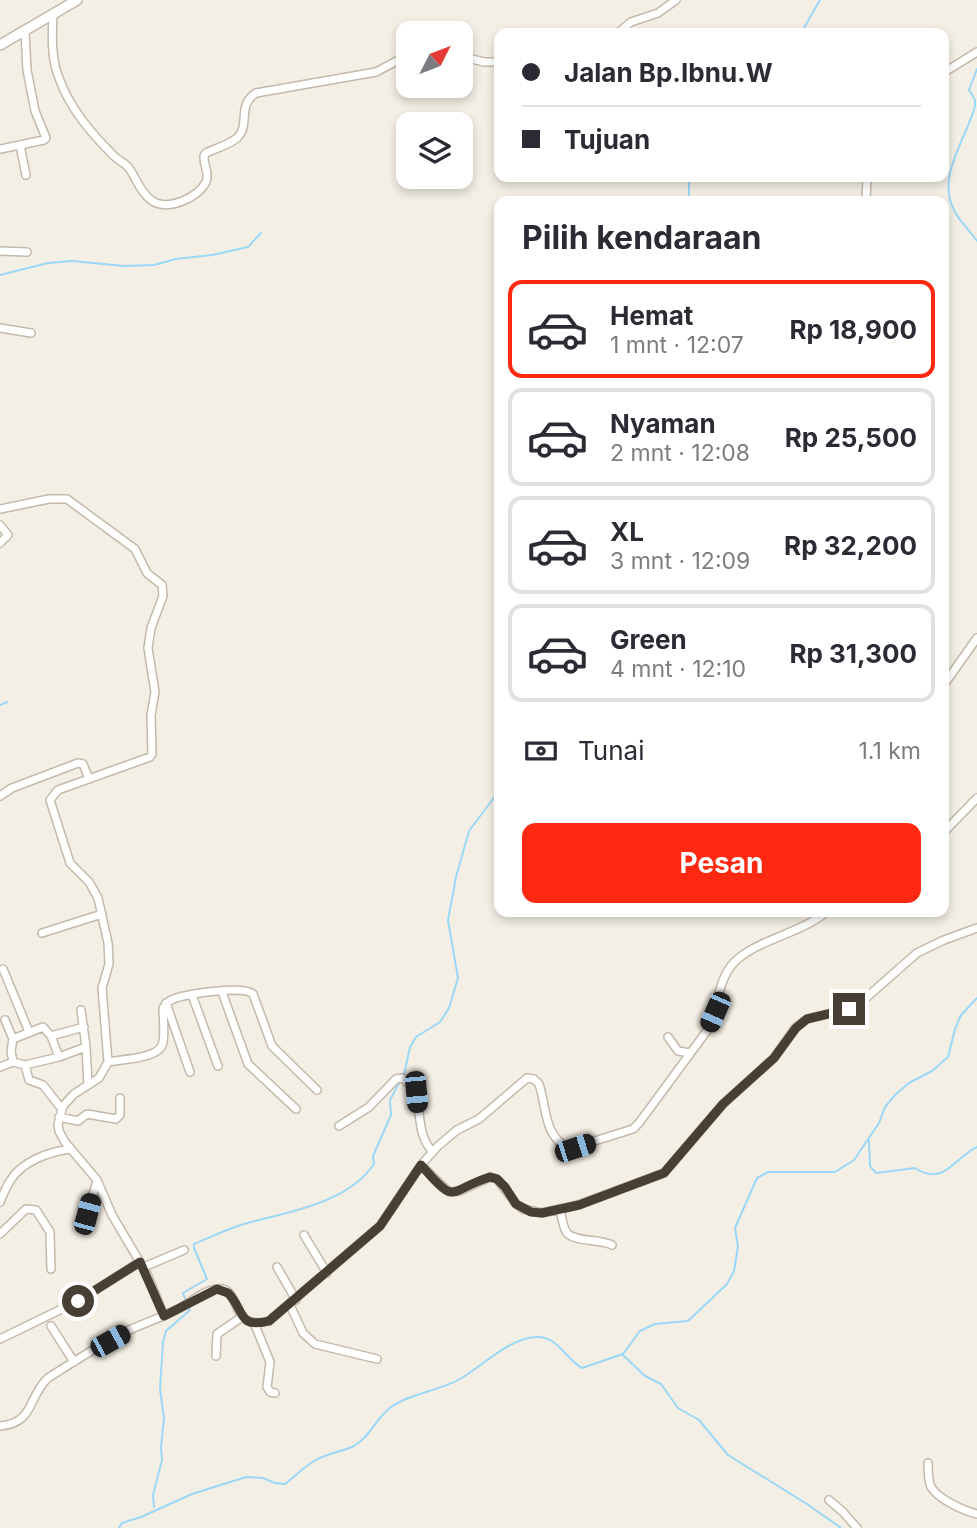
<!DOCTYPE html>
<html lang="id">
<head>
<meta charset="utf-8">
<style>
  body { margin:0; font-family:Inter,sans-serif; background:#f2f2f3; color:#2b2b33; height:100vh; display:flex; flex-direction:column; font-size:26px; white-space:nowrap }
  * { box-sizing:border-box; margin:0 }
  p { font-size:23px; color:#7c7c81 }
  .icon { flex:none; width:38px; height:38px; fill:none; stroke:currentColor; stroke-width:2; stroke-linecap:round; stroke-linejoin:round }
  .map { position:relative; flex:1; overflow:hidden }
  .sheet { position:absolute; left:494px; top:196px; width:455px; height:721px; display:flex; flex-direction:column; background:#fff; border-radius:14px; box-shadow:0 4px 10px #0003 }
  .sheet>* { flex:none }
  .hud { position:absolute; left:494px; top:28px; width:455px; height:154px; border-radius:14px; box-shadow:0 4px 10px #0003; display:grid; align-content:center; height:154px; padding:0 28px; background:#fff }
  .needle { width:46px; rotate:48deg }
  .buttons { position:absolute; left:396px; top:21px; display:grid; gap:14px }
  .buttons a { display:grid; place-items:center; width:77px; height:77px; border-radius:14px; background:#fff; box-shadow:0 4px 10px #0003; font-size:35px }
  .end { position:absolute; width:32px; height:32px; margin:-16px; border:9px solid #483f34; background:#fff; box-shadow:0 0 0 4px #fff }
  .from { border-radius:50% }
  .car { position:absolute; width:21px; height:42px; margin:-21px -10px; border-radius:9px; box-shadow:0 0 5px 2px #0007; background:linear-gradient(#222 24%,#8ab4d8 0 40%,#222 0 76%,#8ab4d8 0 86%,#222 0) }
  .hud b { display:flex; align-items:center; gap:24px; height:66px; font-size:26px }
  .hud b+b { border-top:2px solid #e1e1e2 }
  .hud i { width:18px; height:18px; background:#2b2b33 }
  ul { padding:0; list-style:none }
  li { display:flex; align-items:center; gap:21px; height:98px; margin:0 14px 10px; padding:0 14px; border:4px solid #e1e1e2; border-radius:14px }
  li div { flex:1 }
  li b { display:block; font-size:26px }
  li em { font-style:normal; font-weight:700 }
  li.active { border-color:#ff2912 }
  li>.icon { width:63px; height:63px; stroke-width:1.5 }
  h2 { padding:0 28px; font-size:32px; line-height:84px }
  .pay { display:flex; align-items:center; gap:18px; height:77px; padding:0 28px; font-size:26px }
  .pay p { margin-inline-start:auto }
  .cta { display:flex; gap:14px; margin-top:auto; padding:14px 28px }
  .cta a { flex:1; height:80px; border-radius:14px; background:#ff2912; color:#fff; font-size:28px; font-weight:700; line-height:80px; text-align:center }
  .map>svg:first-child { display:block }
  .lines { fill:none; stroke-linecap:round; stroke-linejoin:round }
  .stream { stroke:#9bd7f7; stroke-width:2 }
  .minor-casing { stroke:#c4b9aa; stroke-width:10 }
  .tertiary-casing { stroke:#c4b9aa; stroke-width:12 }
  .minor { stroke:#fff; stroke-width:7 }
  .tertiary { stroke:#fff; stroke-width:9 }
  .route { stroke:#483f34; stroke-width:9 }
</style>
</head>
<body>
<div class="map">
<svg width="977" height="1528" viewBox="0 0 977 1528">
  <rect width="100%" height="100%" fill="#f4efe5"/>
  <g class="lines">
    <path class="stream" d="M801 33 820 0
      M977 69 969 90 975 100V106C967 138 936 176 954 210 959 221 970 231 977 241
      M689 177V201
      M0 275 48 263 72 261 124 266 154 265 176 259 212 255 248 247 261 233
      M0 705 7 702
      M404 1075 410 1047 416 1037 440 1022 449 1008 458 978 448 920 456 877 469 831 499 791
      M869 1141 870 1166 876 1173 915 1168C944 1187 954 1158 977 1147
      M186 1301 183 1293 207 1279 194 1248V1244C211 1237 227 1229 244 1224 287 1212 347 1204 374 1164L373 1156 391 1115 390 1100 399 1083
      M623 1355 645 1376 661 1384 678 1408 699 1420 728 1455 807 1504 841 1528
      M154 1507 153 1495 162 1460 161 1448 164 1418 160 1389 163 1342 166 1331 190 1310 188 1306
      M119 1528 122 1523 141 1517 192 1494 246 1477 263 1478 275 1483 285 1484C294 1477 304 1467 314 1461 326 1453 342 1452 354 1446 370 1437 376 1418 391 1407 411 1393 439 1391 460 1379 483 1366 512 1335 540 1337 559 1339 567 1360 582 1368L623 1354 640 1331 655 1324 688 1321 727 1284 734 1271 738 1246 735 1228 757 1178 768 1172H835L854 1160 879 1123 885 1107 895 1095 909 1083 932 1071 948 1057 955 1029 961 1015 977 998"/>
    <defs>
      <path id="minor" d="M53 15C52 35 51 59 59 78 70 109 92 134 114 156 118 160 123 162 127 166 136 175 137 189 151 200 167 212 198 198 206 182 210 174 203 164 204 156L206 153C216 148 229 145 237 138 251 125 236 106 256 93L376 72 408 55
        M618 33 631 22 658 13 676 0
        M460 56 484 62H499
        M943 73 977 52
        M20 145 26 175
        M0 149 44 140 46 138 35 111 27 70 25 31
        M866 201 867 177
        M0 251 27 252
        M0 328 31 333
        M0 509 49 499H67L135 549 147 573 162 585 163 596 151 628 148 648 155 692 151 715 152 754 150 757 58 790 50 800 70 863 89 882 98 898 108 943 109 964 102 988 108 1062 99 1078 74 1094 63 1106 58 1124 59 1131 65 1142 97 1180 112 1215 147 1274 164 1316
        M0 525 8 535 0 543
        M943 686 977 638
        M0 796 12 788 78 763 83 764 89 779
        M943 833 977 798
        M42 933 102 914
        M3 969 29 1032
        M222 992 248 1064 296 1109
        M192 995 218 1066
        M166 1003 190 1072
        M81 1010 86 1047 88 1085
        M5 1020 13 1039
        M668 1037 678 1051 690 1053
        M59 1057 86 1047
        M13 1062 11 1051 13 1039 43 1027 51 1036
        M108 1062C122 1059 161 1059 163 1042 165 1031 163 1019 163 1008 166 1004 167 1002 171 1000 184 994 244 985 253 994L272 1046 317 1090
        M25 1065 29 1080 43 1085 61 1108
        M0 1067 13 1062 25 1065 59 1057 51 1036 84 1027
        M59 1117 78 1121 87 1114 116 1119 120 1115V1098
        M339 1126 369 1107 396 1079 402 1078C428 1095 411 1128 432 1151
        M421 1165 449 1192 460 1191 490 1177 497 1179 516 1204 523 1209 542 1213 578 1205 664 1173 723 1104 774 1058 795 1028 807 1019 849 1009 867 997 917 953 944 940 977 928
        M0 1202C3 1195 6 1187 10 1181 22 1161 49 1152 70 1149
        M560 1211C562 1217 563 1228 567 1233 575 1242 600 1239 612 1245
        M87 1214 97 1181
        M0 1234 26 1209 36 1210 50 1232 51 1269
        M304 1235 327 1273
        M144 1267 184 1250
        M277 1267 296 1300
        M290 1305 303 1333 315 1344 377 1359
        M255 1325 270 1362 267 1387 270 1392 275 1393
        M51 1326 74 1362
        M0 1339 78 1301 140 1262
        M216 1356 217 1334 242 1317
        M0 1426C35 1423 28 1396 48 1378 73 1362 98 1346 123 1333 141 1324 161 1318 178 1309 190 1303 204 1290 217 1289 244 1286 226 1332 269 1321L380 1226 421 1165 438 1146 457 1130 479 1119 527 1078 534 1079 539 1084C547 1108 543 1135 569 1149L633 1129 639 1123 709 1028C717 1008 718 983 731 966 750 941 801 934 826 912
        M928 1463C928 1471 928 1480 931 1487 938 1499 964 1511 977 1514
        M829 1500 843 1512 857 1528"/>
      <path id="tertiary" d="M0 45 77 0"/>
    </defs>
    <use href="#minor" class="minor-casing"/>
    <use href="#tertiary" class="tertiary-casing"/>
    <use href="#minor" class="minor"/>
    <use href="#tertiary" class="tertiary"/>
  </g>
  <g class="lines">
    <path class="route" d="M78 1301 140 1262 164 1316 217 1289 228 1293C245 1310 237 1329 269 1321L380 1226 421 1165C458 1207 446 1191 490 1177L497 1179 505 1187 516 1204 531 1212 542 1213 579 1205 664 1173 723 1104 774 1058 796 1028 807 1019 849 1009"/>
  </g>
</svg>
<div class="buttons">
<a><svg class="needle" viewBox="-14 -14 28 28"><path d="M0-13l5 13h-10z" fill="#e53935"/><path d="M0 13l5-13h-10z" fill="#7c7c81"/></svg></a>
<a><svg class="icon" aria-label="layers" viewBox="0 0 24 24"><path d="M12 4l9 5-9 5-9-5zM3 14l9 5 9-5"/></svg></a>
</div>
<i class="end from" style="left:78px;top:1301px"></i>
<i class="end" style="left:849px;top:1009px"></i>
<i class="car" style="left:715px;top:1012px;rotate:204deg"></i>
<i class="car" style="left:416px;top:1092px;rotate:175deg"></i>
<i class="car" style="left:575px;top:1148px;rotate:72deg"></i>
<i class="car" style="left:87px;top:1214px;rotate:15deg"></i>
<i class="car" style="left:110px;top:1341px;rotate:61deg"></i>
<div class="hud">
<b><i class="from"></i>Jalan Bp.Ibnu.W</b>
<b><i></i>Tujuan</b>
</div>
<section class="sheet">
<h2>Pilih kendaraan</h2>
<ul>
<li class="active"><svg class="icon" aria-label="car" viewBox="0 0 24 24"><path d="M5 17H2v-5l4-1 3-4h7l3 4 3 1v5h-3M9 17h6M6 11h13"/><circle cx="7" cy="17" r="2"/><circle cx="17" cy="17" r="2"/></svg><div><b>Hemat</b><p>1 mnt · 12:07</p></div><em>Rp 18,900</em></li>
<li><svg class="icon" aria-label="car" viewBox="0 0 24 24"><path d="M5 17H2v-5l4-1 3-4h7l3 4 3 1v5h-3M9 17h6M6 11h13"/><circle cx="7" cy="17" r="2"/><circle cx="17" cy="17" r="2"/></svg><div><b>Nyaman</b><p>2 mnt · 12:08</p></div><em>Rp 25,500</em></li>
<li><svg class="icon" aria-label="car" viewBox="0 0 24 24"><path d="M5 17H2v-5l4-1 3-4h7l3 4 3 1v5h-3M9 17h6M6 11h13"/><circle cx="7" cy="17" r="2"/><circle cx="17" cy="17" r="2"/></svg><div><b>XL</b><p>3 mnt · 12:09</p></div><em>Rp 32,200</em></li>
<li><svg class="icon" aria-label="car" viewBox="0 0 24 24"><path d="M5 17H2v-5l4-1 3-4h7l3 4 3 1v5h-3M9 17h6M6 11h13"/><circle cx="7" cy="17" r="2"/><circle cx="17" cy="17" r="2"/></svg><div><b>Green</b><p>4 mnt · 12:10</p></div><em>Rp 31,300</em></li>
</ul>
<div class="pay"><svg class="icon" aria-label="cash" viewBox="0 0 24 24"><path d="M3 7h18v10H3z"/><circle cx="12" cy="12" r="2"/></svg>Tunai<p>1.1 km</p></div>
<div class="cta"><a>Pesan</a></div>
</section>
</div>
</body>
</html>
